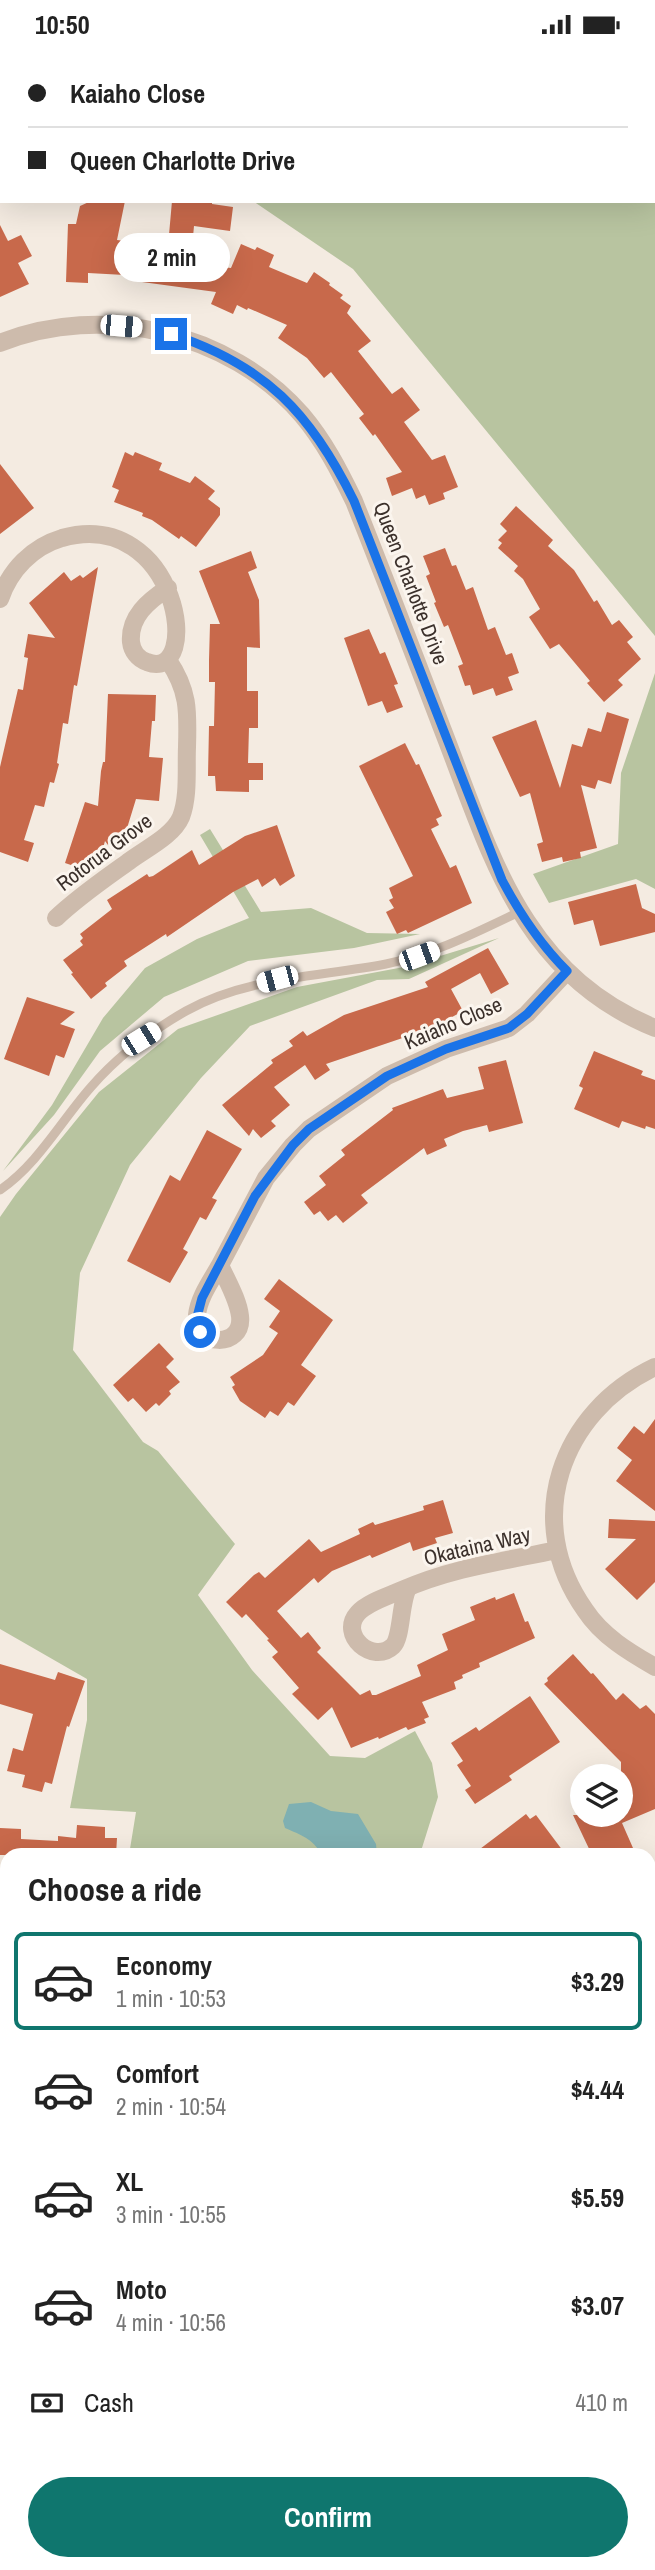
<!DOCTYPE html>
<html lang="en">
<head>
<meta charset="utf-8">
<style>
  body { margin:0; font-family:"Archivo Narrow",sans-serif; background:#f2f2f2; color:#222; height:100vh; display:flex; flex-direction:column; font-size:26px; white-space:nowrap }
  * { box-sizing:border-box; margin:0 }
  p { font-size:23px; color:#767676 }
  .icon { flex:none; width:38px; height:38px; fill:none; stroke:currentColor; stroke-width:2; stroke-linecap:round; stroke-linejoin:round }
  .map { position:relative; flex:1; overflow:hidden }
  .panel { position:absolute; left:0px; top:1799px; width:656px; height:723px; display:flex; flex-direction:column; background:#fff; border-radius:21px 21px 0 0; box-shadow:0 7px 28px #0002 }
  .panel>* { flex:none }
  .hud { position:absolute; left:0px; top:0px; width:656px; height:154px; box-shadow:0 7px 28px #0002; display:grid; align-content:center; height:154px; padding:0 28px; background:#fff }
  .controls { position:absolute; left:570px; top:1715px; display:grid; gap:14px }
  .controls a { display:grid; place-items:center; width:63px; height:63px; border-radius:50%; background:#fff; box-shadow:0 7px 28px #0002; font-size:35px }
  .end { position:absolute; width:32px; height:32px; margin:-16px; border:9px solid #1a73e8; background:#fff; box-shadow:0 0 0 4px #fff }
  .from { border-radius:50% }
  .bubble { position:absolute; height:49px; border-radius:24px; background:#fff; box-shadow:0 7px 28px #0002; font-size:23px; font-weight:700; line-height:49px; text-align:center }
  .car { position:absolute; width:21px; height:42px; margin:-21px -10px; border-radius:9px; box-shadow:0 0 5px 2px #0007; background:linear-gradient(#fff 24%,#345 0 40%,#fff 0 76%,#345 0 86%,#fff 0) }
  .hud b { display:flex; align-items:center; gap:24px; height:66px; font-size:26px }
  .hud b+b { border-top:2px solid #e0e0e0 }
  .hud i { width:18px; height:18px; background:#222 }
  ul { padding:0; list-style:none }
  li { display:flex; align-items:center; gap:21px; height:98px; margin:0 14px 10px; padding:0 14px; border:4px solid transparent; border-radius:10px }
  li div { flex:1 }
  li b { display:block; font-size:26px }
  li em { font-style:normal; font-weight:700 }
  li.on { border-color:#0f766e }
  li>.icon { width:63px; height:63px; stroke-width:1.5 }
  h2 { padding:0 28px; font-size:32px; line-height:84px }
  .pay { display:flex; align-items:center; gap:18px; height:77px; padding:0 28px; font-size:26px }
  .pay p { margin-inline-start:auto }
  .action { display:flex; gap:14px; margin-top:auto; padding:14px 28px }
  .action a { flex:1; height:80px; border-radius:42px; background:#0f766e; color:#fff; font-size:28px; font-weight:700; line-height:80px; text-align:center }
  .status { display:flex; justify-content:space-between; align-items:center; height:49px; padding:0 35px; background:#fff; direction:ltr }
  .status svg { height:19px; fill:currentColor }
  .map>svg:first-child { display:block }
  .green { fill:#b8c4a0 }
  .plaza { fill:#ecdcc8 }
  .water { fill:#7fb0b2 }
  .building { fill:#c8694b }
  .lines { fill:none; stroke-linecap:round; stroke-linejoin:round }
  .service { stroke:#cdbbac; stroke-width:9 }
  .minor { stroke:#cdbbac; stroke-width:18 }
  .tertiary { stroke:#cdbbac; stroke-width:18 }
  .route { stroke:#1a73e8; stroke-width:9 }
  .labels { text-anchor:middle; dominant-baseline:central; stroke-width:6; stroke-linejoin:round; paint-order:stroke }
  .street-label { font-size:21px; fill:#3b302b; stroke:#fbf5ee }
</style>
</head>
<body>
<div class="status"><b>10:50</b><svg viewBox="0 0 49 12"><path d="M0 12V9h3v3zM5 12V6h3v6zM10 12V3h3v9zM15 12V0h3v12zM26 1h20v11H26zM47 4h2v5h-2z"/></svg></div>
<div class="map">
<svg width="655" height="2521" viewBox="0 0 655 2521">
  <rect width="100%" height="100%" fill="#f4ebe1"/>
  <path class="green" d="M0 0H655V587L353 220 253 152H654V2H2V47Z
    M655 624V840L636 830 549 854 533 825 618 795 621 724Z
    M210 780 261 863 311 859 367 884 420 885 354 899 248 912 164 948 100 1002 54 1066 3 1122 52 1056 103 969 145 919 197 890 249 869 200 786Z
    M499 889 409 930 377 931 250 977 201 1029 130 1116 80 1224 73 1301 143 1393 158 1402 235 1495 198 1546 252 1621 330 1707 365 1709 415 1682 432 1714 438 1748 421 1802 417 1806H129L136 1763 70 1759 87 1671V1630L0 1580V1168L16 1145 99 1043 178 980 297 938 404 918Z
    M655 1981V2396L649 2389V1984Z
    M24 2515H81L71 2521H13Z
    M86 2515H128L118 2521H77Z
    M139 2515H261L265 2521H129Z
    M402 2515H440L444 2521H403L405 2519Z
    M469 2515H633L637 2521H459Z"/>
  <path class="plaza" d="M261 2515H306L310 2520 320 2515H329L333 2521H265Z"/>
  <path class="water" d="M311 1753 331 1762 358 1765 376 1795 377 1806H322C312 1789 301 1786 285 1779L283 1772 289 1755Z"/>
  <path class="building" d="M91 152H125L117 191 168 197 172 152H212V155L233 158 230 182 194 177 191 209 197 210V215L231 219 241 195 255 201 257 198 274 206 269 218 307 234 314 223 330 234 329 236 343 246 340 249 351 257 347 264 371 292 358 302 392 345 402 338 420 361 404 373 432 411 445 406 458 438 443 444 445 450 429 456 425 446 416 450 412 439 392 447 386 429 402 423 375 385 373 387 359 369 364 365 331 323 324 329 307 309 278 289 287 276 248 259 247 261 237 256 233 265 211 255 216 243 142 233 143 227 88 224V234L66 233 68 175H76L80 157Z
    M0 176 8 192 21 186 32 207 18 214 29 235 0 248Z
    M125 403 133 407 135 403 162 414 159 421 190 434 195 427 215 442 208 450 220 459V466L196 498 181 487 179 490 152 471 142 467 143 464 114 453 119 441 112 438Z
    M0 415 34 459 0 485Z
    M516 457 553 491 548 497 574 521 594 553 597 551 612 576 619 571 633 588 627 593 641 610 618 631 623 636 604 653 587 634 590 632 559 595 550 600 529 568 540 560 523 530 514 522 518 517 498 499 502 494 498 491 507 482 500 475Z
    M445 499 452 517 456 516 466 541 473 538 488 581 495 578 506 606 512 604 519 624 508 628 513 641 496 647 493 639 473 646 470 636 465 637 458 617 463 615 448 576 444 578 434 554 436 553 426 527 430 525 423 507Z
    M251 502 257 519 248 523 259 551 260 599 247 598V642H258V679H249L248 714H263V731H249V743L216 742 215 727H208L209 677H214L215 633H209V611L210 575H220L199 522Z
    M98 518 77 637 74 636 68 675 63 674 57 714 59 715 54 734 50 733 44 758 35 756 24 791 34 794 28 813 0 803V718L18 640 23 641 28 609 24 608 28 585 55 589 29 554 64 523 71 532 80 526 83 529Z
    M369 580 380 605 385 603 398 635 394 636 403 658 387 664 382 652 368 657 344 589Z
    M108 645 156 646 155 672H152L149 708 163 709 159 752 136 750 124 789 111 785 108 796 105 792 98 817 85 813 83 820 65 814 85 753 98 757 101 722 103 713H105Z
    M607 663 629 670 611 735 598 731 595 740 581 736 597 799 580 803 581 809 563 813 562 808 542 813 537 795 543 793 530 744 520 748 492 688 536 671 560 739 572 695 582 698 588 679 601 683Z
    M405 694 416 716 419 715 442 767 436 770 439 776 431 780 450 819 456 816 472 854 408 884 406 881 397 885 386 863 394 859 389 851 393 849 389 839 413 827 359 717Z
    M277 776 295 827 280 837 275 829 262 838 258 830 233 843 167 888 166 885 124 912 127 917 105 934 107 937 91 950 71 925 73 924 63 911 83 896 80 892 83 889 80 885 112 860 107 851 147 825 149 828 153 827 192 801 199 816 245 787Z
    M636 835 642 859 655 865V883L600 897 593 871 574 876 568 853Z
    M488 899 509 935 491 945 480 924 451 940 463 962 432 979 326 1015 330 1021 315 1031 305 1016 274 1038 290 1056 271 1072 276 1077 261 1089 253 1080 249 1087 222 1056 273 1014 271 1011 293 997 289 992 303 982 307 987 344 966 428 938 425 933Z
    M27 948 75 963 60 975 75 980 64 1009 56 1006 49 1027 4 1010Z
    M594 1002 643 1022 641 1026 655 1031V1080L646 1077 645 1080 622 1072 619 1079 574 1060 583 1039 579 1037Z
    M506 1011 523 1074 489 1083 487 1076 463 1082 444 1090 447 1097 427 1106 424 1099 361 1146 368 1154 343 1174 336 1166 328 1172 320 1162 314 1166 304 1153 326 1136 319 1127 345 1106 341 1101 393 1061 392 1059 443 1040 447 1049 484 1040 478 1018Z
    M207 1081 242 1100 212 1149 217 1151 206 1171 200 1168 183 1200 188 1203 170 1234 127 1212 170 1126 180 1132Z
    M279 1230 333 1271 301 1316 316 1327 294 1357 288 1353 278 1367 270 1362 265 1369 240 1352 232 1338 235 1336 230 1328 263 1306 278 1284 269 1278 280 1262 264 1250Z
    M159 1294 174 1310 166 1318 180 1333 169 1342 171 1345 159 1357 156 1354 146 1363 133 1349 128 1353 113 1336Z
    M655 1370V1462L616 1432 632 1411 617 1399 634 1377 644 1385Z
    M443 1451 453 1484 435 1489 437 1494 413 1502 410 1493 372 1509 370 1506 332 1522 318 1534 314 1529 277 1562 301 1589 308 1583 321 1599 317 1603 360 1646 370 1641 372 1646H376L421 1627 417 1616 448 1601 442 1585 475 1571 470 1558 495 1548 496 1551 514 1544 525 1573 528 1572 535 1589 479 1614 480 1618 462 1626 463 1629 454 1633 456 1640 422 1653 429 1668 424 1670 426 1674 408 1681 406 1678 379 1690 378 1688 351 1699 332 1658 318 1671 292 1645 299 1639 272 1608 278 1603 267 1591 269 1590 246 1565 242 1569 226 1553 254 1526 259 1523 265 1529 309 1490 321 1503 360 1485 358 1480 373 1473 375 1476 424 1461 423 1457Z
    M609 1470 655 1472V1533L637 1551 605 1520 636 1490 608 1489Z
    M573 1605 591 1625 593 1624 616 1651 623 1644 640 1660 646 1656 655 1665V1760L622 1774 633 1799 617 1806H592L573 1766H619L621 1772V1713L544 1635 548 1632 547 1629Z
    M0 1615 55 1631 58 1623 85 1632 69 1678 67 1677 52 1735 45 1733 42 1743 22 1738 25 1726 7 1722 13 1699 23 1702 33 1665 0 1655Z
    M530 1647 560 1693 509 1727 512 1731 475 1755 465 1741 471 1737 457 1716 463 1712 451 1694 476 1678 479 1682Z
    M526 1765 530 1770 536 1766 566 1806H472Z
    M77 1776 105 1778V1789H117L116 1806H0V1779L21 1780V1790L58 1792V1787L76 1789Z"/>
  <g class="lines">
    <path class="service" d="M0 1141C38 1115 61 1072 91 1038 117 1008 151 982 186 962 247 928 318 928 386 915 434 905 475 884 519 863
      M0 2405 7 2402"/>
    <path class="minor" d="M0 294C102 253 230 283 302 366 324 392 339 421 354 452 384 527 413 603 442 679 490 802 520 924 655 979
      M0 550C10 521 32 498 62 489 179 457 204 635 147 613 138 610 132 602 131 593 129 568 148 552 168 539
      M56 869C78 848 103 831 128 813 145 800 173 787 181 768 189 747 186 720 187 698 188 662 189 642 168 611
      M220 1216C211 1232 199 1248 197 1266 193 1298 244 1300 240 1267 238 1250 227 1232 220 1216L266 1129 293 1096 309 1080 387 1027 446 1000 509 979 527 965 567 922
      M655 1318C560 1363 522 1472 585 1561 602 1587 629 1603 655 1618
      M408 1539C400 1553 402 1588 393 1597 373 1616 338 1586 358 1564 368 1553 389 1547 402 1541 451 1519 505 1512 557 1501
      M649 1841 655 1838
      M0 1873 7 1874"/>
    <path class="tertiary" d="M0 2114 7 2115
      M649 2489 655 2498"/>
  </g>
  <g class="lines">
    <path class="route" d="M171 285C265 316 311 364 354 452L502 831C520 865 540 895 567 922L527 965 509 979 446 1000 387 1027 309 1080 293 1096 255 1147 202 1249 197 1268 200 1283"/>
  </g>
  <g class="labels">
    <g class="street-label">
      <text transform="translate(411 534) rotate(69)">Queen Charlotte Drive</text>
      <text transform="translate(104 803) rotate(-37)">Rotorua Grove</text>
      <text transform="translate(453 974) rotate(-23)">Kaiaho Close</text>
      <text transform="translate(477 1497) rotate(-13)">Okataina Way</text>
    </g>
  </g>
</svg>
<div class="controls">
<a><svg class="icon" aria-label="layers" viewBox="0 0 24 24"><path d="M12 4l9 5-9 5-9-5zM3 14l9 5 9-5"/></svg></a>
</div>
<i class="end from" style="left:200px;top:1283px"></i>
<i class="end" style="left:171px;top:285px"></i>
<div class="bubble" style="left:114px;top:184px;width:116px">2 min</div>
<i class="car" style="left:121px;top:277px;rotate:95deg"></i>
<i class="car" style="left:419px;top:907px;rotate:70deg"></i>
<i class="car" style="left:277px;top:930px;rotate:255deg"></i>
<i class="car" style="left:141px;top:990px;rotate:58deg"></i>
<div class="hud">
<b><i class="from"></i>Kaiaho Close</b>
<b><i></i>Queen Charlotte Drive</b>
</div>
<section class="panel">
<h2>Choose a ride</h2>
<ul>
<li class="on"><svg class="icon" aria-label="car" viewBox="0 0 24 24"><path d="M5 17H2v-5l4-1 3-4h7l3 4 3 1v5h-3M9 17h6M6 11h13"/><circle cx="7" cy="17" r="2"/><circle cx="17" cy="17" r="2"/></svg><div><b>Economy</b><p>1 min · 10:53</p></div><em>$3.29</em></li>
<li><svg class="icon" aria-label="car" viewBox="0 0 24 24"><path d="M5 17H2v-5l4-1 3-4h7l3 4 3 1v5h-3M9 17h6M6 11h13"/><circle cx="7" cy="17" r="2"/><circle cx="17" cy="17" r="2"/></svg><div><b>Comfort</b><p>2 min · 10:54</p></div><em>$4.44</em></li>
<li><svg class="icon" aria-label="car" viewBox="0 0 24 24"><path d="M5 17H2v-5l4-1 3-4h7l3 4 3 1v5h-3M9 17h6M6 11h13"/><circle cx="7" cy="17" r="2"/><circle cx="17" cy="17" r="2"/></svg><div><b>XL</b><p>3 min · 10:55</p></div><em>$5.59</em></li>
<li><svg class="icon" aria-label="car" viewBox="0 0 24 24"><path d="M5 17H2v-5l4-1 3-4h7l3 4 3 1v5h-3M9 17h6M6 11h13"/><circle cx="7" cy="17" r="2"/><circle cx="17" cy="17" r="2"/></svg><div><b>Moto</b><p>4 min · 10:56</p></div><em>$3.07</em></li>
</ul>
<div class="pay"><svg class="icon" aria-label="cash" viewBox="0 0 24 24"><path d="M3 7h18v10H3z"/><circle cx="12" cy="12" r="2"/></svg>Cash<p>410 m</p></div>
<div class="action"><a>Confirm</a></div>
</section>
</div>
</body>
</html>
